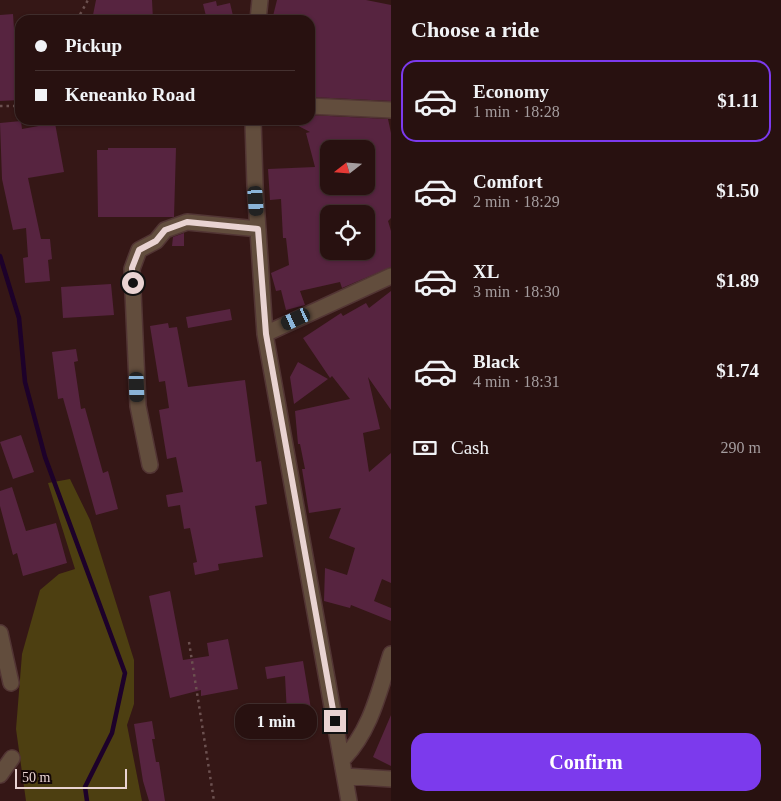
<!DOCTYPE html>
<html lang="en">
<head>
<meta charset="utf-8">
<style>
  body { margin:0; font-family:Georgia,serif; background:#341f1e; color:#f1f3f6; height:100vh; display:flex; flex-direction:column; font-size:19px; white-space:nowrap }
  * { box-sizing:border-box; margin:0 }
  p { font-size:16px; color:#a59d9f }
  .icon { flex:none; width:28px; height:28px; fill:none; stroke:currentColor; stroke-width:2; stroke-linecap:round; stroke-linejoin:round }
  .map { position:relative; flex:1; overflow:hidden }
  .sheet { display:flex; flex-direction:column; background:#281110; width:390px }
  .sheet>* { flex:none }
  .banner { position:absolute; left:15px; top:15px; width:300px; height:110px; border-radius:15px; box-shadow:0 1px 4px #0004,0 0 0 1px #443130; display:grid; align-content:center; height:110px; padding:0 20px; background:#281110 }
  .needle { width:32px; rotate:253deg }
  .controls { position:absolute; left:320px; top:140px; display:grid; gap:10px }
  .controls a { display:grid; place-items:center; width:55px; height:55px; border-radius:10px; background:#281110; box-shadow:0 1px 4px #0004,0 0 0 1px #443130; font-size:25px }
  .scale { position:absolute; left:15px; bottom:12px; width:112px; box-sizing:border-box; padding-left:5px; border:2px solid #e9d3d2; border-top:0; font-size:14px; line-height:18px; white-space:nowrap; color:#e9d3d2; -webkit-text-stroke:4px #140707; paint-order:stroke }
  .end { position:absolute; width:22px; height:22px; margin:-11px; border:6px solid #e9d3d2; background:#111; box-shadow:0 0 0 2px #111 }
  .from { border-radius:50% }
  .bubble { position:absolute; height:35px; border-radius:15px; background:#281110; box-shadow:0 1px 4px #0004,0 0 0 1px #443130; font-size:16px; font-weight:600; line-height:35px; text-align:center }
  .car { position:absolute; width:15px; height:30px; margin:-15px -8px; border-radius:6px; box-shadow:0 0 4px 1px #0007; background:linear-gradient(#222 24%,#8ab4d8 0 40%,#222 0 76%,#8ab4d8 0 86%,#222 0) }
  .banner b { display:flex; align-items:center; gap:18px; height:48px; font-size:19px }
  .banner b+b { border-top:1px solid #443130 }
  .banner i { width:12px; height:12px; background:#f1f3f6 }
  ul { padding:0; list-style:none }
  li { display:flex; align-items:center; gap:15px; height:82px; margin:0 10px 8px; padding:0 10px; border:2px solid transparent; border-radius:15px }
  li div { flex:1 }
  li b { display:block; font-size:19px }
  li em { font-style:normal; font-weight:600 }
  li.current { border-color:#7c3aed }
  li>.icon { width:45px; height:45px; stroke-width:1.5 }
  h2 { padding:0 20px; font-size:22px; line-height:60px }
  .pay { display:flex; align-items:center; gap:12px; height:55px; padding:0 20px; font-size:19px }
  .pay p { margin-inline-start:auto }
  .primary-button { display:flex; gap:10px; margin-top:auto; padding:10px 20px }
  .primary-button a { flex:1; height:58px; border-radius:15px; background:#7c3aed; color:#fff; font-size:20px; font-weight:600; line-height:58px; text-align:center }
  main { display:flex; flex:1; min-height:0 }
  .map>svg:first-child { display:block }
  .green { fill:#4d3f11 }
  .lines { fill:none; stroke-linecap:round; stroke-linejoin:round }
  .stream { stroke:#1d012a; stroke-width:4.5 }
  .building { fill:#572440; fill-rule:evenodd }
  .minor-casing { stroke:#523534; stroke-width:18 }
  .path { stroke:#6c5150; stroke-width:2.5; stroke-dasharray:2.5 4; stroke-linecap:butt }
  .minor { stroke:#624d3d; stroke-width:15 }
  .route { stroke:#e9d3d2; stroke-width:6 }
</style>
</head>
<body>
<main>
<div class="map">
<svg width="391" height="801" viewBox="0 0 391 801">
  <rect width="100%" height="100%" fill="#351716"/>
  <path class="green" d="M70 479 90 520 134 660V704L127 725 142 801H26L16 729 22 654 40 590 59 574 75 569 48 483Z"/>
  <g class="lines">
    <path class="stream" d="M0 256 19 318 25 382 45 457 125 673 112 733 85 787 87 801"/>
  </g>
  <path class="building" d="M96 0H152L153 20H123L93 15Z
    M277 0H366L391 5V101L310 97V20H272Z
    M216 1 217 6 230 3 234 20H207L203 4Z
    M13 14 16 58 20 57V100L0 101V15Z
    M310 115 388 119 391 133V218L388 221 391 231V267L342 288 340 282 300 291 305 305 286 310 281 290 276 291 271 273 289 265 286 238H283L281 199 270 200 268 169 315 167 306 133 310 132 287 120H310ZM329 149H366V186H329ZM329 214H366V251H329Z
    M21 121 22 129 55 123 64 172 28 178 41 239H50L52 259 48 260 50 281 25 283 23 258 28 257 26 228 13 230 2 179 0 123Z
    M108 148H176L174 217H98L97 150H108Z
    M184 233V246H172L173 237Z
    M111 284 114 315 63 318 61 287Z
    M391 291V410L368 377 380 429 363 433 369 472 391 453V583L382 579 374 601 391 608V621L351 605 350 608 324 601 325 568 347 575 355 548 329 538 341 508 309 513 302 469H305L300 444H298L295 411 350 399 332 376 330 378 303 338 341 313 343 316 366 303 369 308Z
    M230 309 232 320 188 328 186 317Z
    M168 323 169 328 177 327 188 387 245 380 256 462 261 461 267 504 255 506 263 557 218 564 219 570 195 575 193 563 197 562 190 528 184 529 180 505 168 507 166 495 183 492 176 457 167 459 159 410 169 408 165 381 159 382 150 326Z
    M76 349 78 361 74 362 81 409 85 408 103 473 108 471 118 509 96 515 63 398 58 399 52 352Z
    M298 362 328 379 294 404 290 377Z
    M21 435 34 472 13 479 0 442Z
    M12 487 26 531 56 523 67 563 23 576 17 553 13 555 0 506V491Z
    M170 591 183 660 209 656 207 643 228 639 238 689 201 696V690L170 698 149 596Z
    M303 661 313 721 300 724 298 712 287 714 285 676 267 679 265 667Z
    M391 715V766L373 757Z
    M152 721 155 739H152L156 762H159L165 801H149L143 781 134 724Z"/>
  <g class="lines">
    <defs>
      <path id="minor" d="M258 20 260 0
        M310 106 391 110
        M253 120 255 186 265 334 349 801
        M265 334 391 276
        M150 465 138 406 132 269 139 250 156 241 165 230 187 222 258 229
        M0 633 11 683
        M342 760C371 731 379 691 391 654
        M0 775 12 758
        M345 776 391 779"/>
    </defs>
    <use href="#minor" class="minor-casing"/>
    <path class="path" d="M77 20 88 0
      M0 106H20
      M189 642 214 801"/>
    <use href="#minor" class="minor"/>
  </g>
  <g class="lines">
    <path class="route" d="M133 283 132 268 139 250 156 241 165 230 187 222 258 229 266 334 335 721"/>
  </g>
</svg>
<div class="controls">
<a><svg class="needle" viewBox="-14 -14 28 28"><path d="M0-13l5 13h-10z" fill="#e53935"/><path d="M0 13l5-13h-10z" fill="#a59d9f"/></svg></a>
<a><svg class="icon" aria-label="locate" viewBox="0 0 24 24"><circle cx="12" cy="12" r="6"/><path d="M12 2v4M12 18v4M2 12h4M18 12h4"/></svg></a>
</div>
<div class="scale">50 m</div>
<i class="end from" style="left:133px;top:283px"></i>
<i class="end" style="left:335px;top:721px"></i>
<div class="bubble" style="left:235px;top:704px;width:82px">1 min</div>
<i class="car" style="left:256px;top:201px;rotate:176deg"></i>
<i class="car" style="left:296px;top:319px;rotate:245deg"></i>
<i class="car" style="left:137px;top:387px;rotate:178deg"></i>
<div class="banner">
<b><i class="from"></i>Pickup</b>
<b><i></i>Keneanko Road</b>
</div>
</div>
<section class="sheet">
<h2>Choose a ride</h2>
<ul>
<li class="current"><svg class="icon" aria-label="car" viewBox="0 0 24 24"><path d="M5 17H2v-5l4-1 3-4h7l3 4 3 1v5h-3M9 17h6M6 11h13"/><circle cx="7" cy="17" r="2"/><circle cx="17" cy="17" r="2"/></svg><div><b>Economy</b><p>1 min · 18:28</p></div><em>$1.11</em></li>
<li><svg class="icon" aria-label="car" viewBox="0 0 24 24"><path d="M5 17H2v-5l4-1 3-4h7l3 4 3 1v5h-3M9 17h6M6 11h13"/><circle cx="7" cy="17" r="2"/><circle cx="17" cy="17" r="2"/></svg><div><b>Comfort</b><p>2 min · 18:29</p></div><em>$1.50</em></li>
<li><svg class="icon" aria-label="car" viewBox="0 0 24 24"><path d="M5 17H2v-5l4-1 3-4h7l3 4 3 1v5h-3M9 17h6M6 11h13"/><circle cx="7" cy="17" r="2"/><circle cx="17" cy="17" r="2"/></svg><div><b>XL</b><p>3 min · 18:30</p></div><em>$1.89</em></li>
<li><svg class="icon" aria-label="car" viewBox="0 0 24 24"><path d="M5 17H2v-5l4-1 3-4h7l3 4 3 1v5h-3M9 17h6M6 11h13"/><circle cx="7" cy="17" r="2"/><circle cx="17" cy="17" r="2"/></svg><div><b>Black</b><p>4 min · 18:31</p></div><em>$1.74</em></li>
</ul>
<div class="pay"><svg class="icon" aria-label="cash" viewBox="0 0 24 24"><path d="M3 7h18v10H3z"/><circle cx="12" cy="12" r="2"/></svg>Cash<p>290 m</p></div>
<div class="primary-button"><a>Confirm</a></div>
</section>
</main>
</body>
</html>
